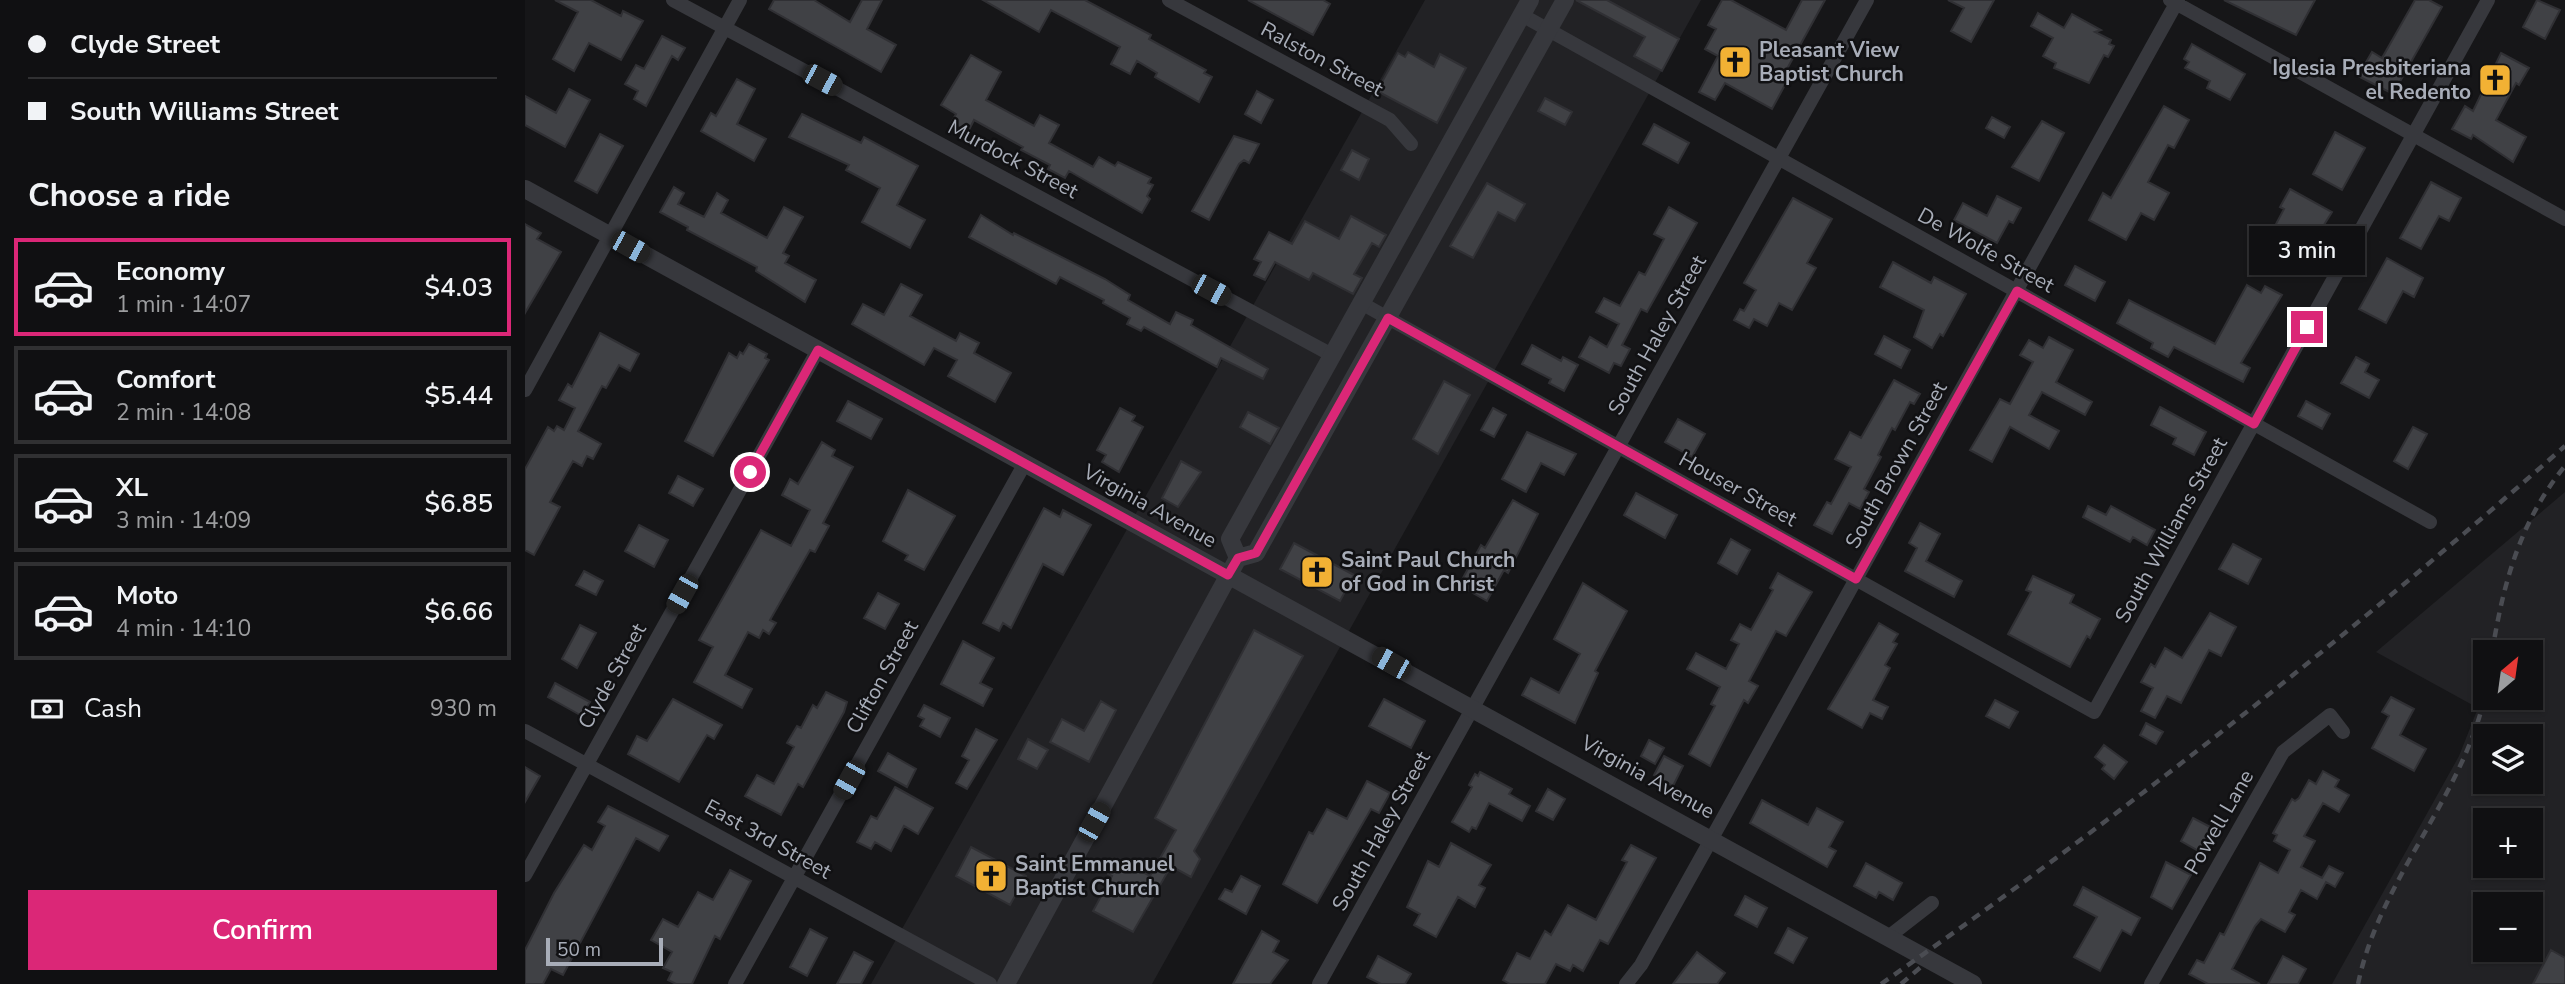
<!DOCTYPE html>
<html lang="en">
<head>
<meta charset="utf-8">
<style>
  body { margin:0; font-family:"Nunito Sans",sans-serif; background:#19191b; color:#f1f3f6; height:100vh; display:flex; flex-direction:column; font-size:26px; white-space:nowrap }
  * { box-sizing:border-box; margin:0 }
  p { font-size:23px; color:#9c9d9f }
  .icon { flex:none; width:38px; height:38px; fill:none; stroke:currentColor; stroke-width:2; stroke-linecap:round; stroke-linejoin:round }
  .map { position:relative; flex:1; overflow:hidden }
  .side { display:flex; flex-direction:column; background:#101012; width:525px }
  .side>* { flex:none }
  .guide { display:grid; align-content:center; height:154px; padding:0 28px; background:#101012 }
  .needle { width:46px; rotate:29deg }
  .fabs { position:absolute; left:1948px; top:640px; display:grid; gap:14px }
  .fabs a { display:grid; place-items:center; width:70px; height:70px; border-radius:0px; background:#101012; box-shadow:0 2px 5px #0004,0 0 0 2px #303032; font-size:35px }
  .scale { position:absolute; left:21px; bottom:18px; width:117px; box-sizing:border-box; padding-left:7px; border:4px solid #a8adb8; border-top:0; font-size:19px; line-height:24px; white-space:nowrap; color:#a8adb8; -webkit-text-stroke:5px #111113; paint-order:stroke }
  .end { position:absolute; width:32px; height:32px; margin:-16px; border:9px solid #db2777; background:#fff; box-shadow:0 0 0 4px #fff }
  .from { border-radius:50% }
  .bubble { position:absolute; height:49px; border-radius:0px; background:#101012; box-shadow:0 2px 5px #0004,0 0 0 2px #303032; font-size:23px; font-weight:600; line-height:49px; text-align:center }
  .car { position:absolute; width:21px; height:42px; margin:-21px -10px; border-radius:9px; box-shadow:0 0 5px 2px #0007; background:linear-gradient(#222 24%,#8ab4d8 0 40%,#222 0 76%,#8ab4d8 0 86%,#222 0) }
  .guide b { display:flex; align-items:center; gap:24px; height:66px; font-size:26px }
  .guide b+b { border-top:2px solid #303032 }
  .guide i { width:18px; height:18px; background:#f1f3f6 }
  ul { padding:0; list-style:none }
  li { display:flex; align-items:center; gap:21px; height:98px; margin:0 14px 10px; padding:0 14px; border:4px solid #303032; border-radius:0px }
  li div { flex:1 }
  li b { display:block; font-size:26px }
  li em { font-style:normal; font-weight:600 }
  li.on { border-color:#db2777 }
  li>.icon { width:63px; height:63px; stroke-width:1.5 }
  h2 { padding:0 28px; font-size:32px; line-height:84px }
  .pay { display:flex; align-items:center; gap:18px; height:77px; padding:0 28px; font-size:26px }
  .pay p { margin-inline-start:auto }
  .button { display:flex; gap:14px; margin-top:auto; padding:14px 28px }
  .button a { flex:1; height:80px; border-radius:0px; background:#db2777; color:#fff; font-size:28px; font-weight:600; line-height:80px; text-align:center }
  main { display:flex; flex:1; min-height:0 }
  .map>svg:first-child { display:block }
  .built { fill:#222225; fill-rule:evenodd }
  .building { fill:#404145; stroke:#303034; stroke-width:2 }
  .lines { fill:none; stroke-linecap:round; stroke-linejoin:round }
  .minor { stroke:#37383d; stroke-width:14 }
  .tertiary { stroke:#37383d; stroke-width:18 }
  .rail { stroke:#4a4c52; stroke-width:4.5; stroke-dasharray:9 7; stroke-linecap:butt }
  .route { stroke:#db2777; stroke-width:9 }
  .labels { text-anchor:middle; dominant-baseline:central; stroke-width:5; stroke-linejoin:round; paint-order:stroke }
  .poi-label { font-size:21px; font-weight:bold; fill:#a8adb8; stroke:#111113; text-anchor:start }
  .street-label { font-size:21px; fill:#a8adb8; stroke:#111113 }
</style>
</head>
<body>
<main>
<section class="side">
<div class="guide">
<b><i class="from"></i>Clyde Street</b>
<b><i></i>South Williams Street</b>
</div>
<h2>Choose a ride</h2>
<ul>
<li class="on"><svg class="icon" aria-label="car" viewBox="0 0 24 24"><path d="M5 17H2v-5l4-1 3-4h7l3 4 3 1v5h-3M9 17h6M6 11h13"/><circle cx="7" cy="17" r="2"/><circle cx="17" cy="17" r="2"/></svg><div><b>Economy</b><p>1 min · 14:07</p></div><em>$4.03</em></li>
<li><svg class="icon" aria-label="car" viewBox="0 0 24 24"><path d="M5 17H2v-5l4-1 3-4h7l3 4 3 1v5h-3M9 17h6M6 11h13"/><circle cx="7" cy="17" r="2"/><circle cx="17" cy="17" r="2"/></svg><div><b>Comfort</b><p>2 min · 14:08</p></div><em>$5.44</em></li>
<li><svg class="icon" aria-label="car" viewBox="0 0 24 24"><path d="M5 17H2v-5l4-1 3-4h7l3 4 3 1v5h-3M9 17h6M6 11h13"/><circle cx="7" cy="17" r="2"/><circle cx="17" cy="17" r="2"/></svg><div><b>XL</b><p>3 min · 14:09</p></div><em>$6.85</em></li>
<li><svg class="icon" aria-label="car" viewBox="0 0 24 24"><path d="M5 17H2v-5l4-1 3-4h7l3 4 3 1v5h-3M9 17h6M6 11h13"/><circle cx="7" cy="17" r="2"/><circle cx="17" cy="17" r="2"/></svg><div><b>Moto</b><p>4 min · 14:10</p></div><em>$6.66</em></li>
</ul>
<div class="pay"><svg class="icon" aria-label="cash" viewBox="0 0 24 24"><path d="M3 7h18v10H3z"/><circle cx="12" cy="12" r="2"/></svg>Cash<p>930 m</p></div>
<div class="button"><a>Confirm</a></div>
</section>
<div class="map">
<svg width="2040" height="984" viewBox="0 0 2040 984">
  <rect width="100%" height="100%" fill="#161618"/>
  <path class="built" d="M900 0H1176L627 984H346Z
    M2040 492V984H1807L1934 756 1953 708 1851 652ZM1960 653H2006V698H1960ZM1960 737H2006V782H1960ZM1960 821H2006V866H1960ZM1960 905H2006V950H1960Z"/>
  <path class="building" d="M30 0H66L96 16 98 11 118 21 96 60 64 43 49 71 28 59 53 12Z
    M249 0H289L325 22 337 0H357L342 29 371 45 356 72 244 9Z
    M458 0H560L626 35 624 39 681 70 679 73 687 77 674 102 630 77 632 73 612 61 605 74 586 64 595 47 526 10 514 32Z
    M723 0H798L805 4 788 35Z
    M1051 0H1082L1154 39 1137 71 1109 56 1120 37Z
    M1197 0H1206L1261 30 1277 0H1300L1257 78 1262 81 1247 109 1200 83 1190 100 1174 92 1193 56 1180 49 1191 29 1183 25Z
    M1423 0H1469L1446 42 1426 31 1439 8Z
    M1699 0H1790L1771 35Z
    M1890 0H1904L1917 7 1868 94 1833 76 1847 52 1857 58Z
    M2012 0 2035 10 2020 39 1998 27Z
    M1513 13 1539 28 1547 14 1576 30 1570 32 1586 40 1584 44 1589 46 1583 57 1579 55 1564 83 1529 68 1531 63 1518 56 1528 38 1506 26Z
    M137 36 160 48 153 60 147 56 121 106 109 99 113 91 100 84 111 65 119 69Z
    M1667 44 1720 74 1705 100 1682 88 1685 81 1660 68 1664 62 1659 59Z
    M883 52 909 67 915 54 941 68 912 123 852 91 873 53 880 57Z
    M1976 53 2004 68 1994 85 1991 83 1971 120 2001 137 1988 162 1948 135 1946 139 1927 129 1940 106 1948 111Z
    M446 55 476 72 461 100 509 126 515 115 534 125 524 143 568 167 574 157 590 166 593 162 626 178 623 183 628 185 622 196 625 199 617 213 544 171 540 178 523 169 525 165 496 150 498 147 449 120 443 132 426 123 431 114 416 105Z
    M212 79 230 89 212 124 241 139 229 161 176 131 186 113 191 116Z
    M44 89 65 100 40 147 0 125V96L31 113Z
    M732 91 748 100 736 123 720 114Z
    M1020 98 1047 112 1040 125 1013 111Z
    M1639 106 1664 120 1649 148 1643 145 1623 182 1644 193 1629 220 1616 213 1601 240 1564 220 1578 193 1586 198Z
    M277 114 336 143 339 137 393 166 372 205 400 220 385 248 337 222 355 188 321 170 324 165 264 137Z
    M1467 117 1485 127 1479 138 1461 128Z
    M1517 121 1539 133 1514 181 1487 167Z
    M1129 124 1164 143 1153 163 1118 144Z
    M1810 132 1840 148 1817 190 1788 174Z
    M75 134 98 146 72 193 50 181Z
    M709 136 734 144 724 163 719 160 714 164 684 220 667 211Z
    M827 150 844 159 834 180 816 170Z
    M1906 182 1936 198 1924 221 1914 216 1896 249 1875 238Z
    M962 183 1000 204 990 221 973 212 948 258 925 246Z
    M149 187 159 193 153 204 179 217 192 193 203 200 196 213 242 238 259 207 278 217 258 253 264 256 260 263 291 280 280 302 231 271 232 267 162 230 163 227 135 212Z
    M1765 189 1807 212 1787 244 1780 240 1767 255 1742 241 1759 209 1755 207Z
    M1472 196 1496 208 1488 223 1484 221 1472 243 1429 220 1438 203 1462 216Z
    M1268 198 1307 219 1282 263 1291 268 1267 310 1254 303 1242 326 1229 319 1224 328 1209 320 1215 309 1219 311 1231 290 1219 283Z
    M1144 207 1172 223 1122 312 1116 309 1097 345 1105 349 1096 366 1089 363 1084 373 1054 357 1065 337 1082 347 1094 324 1071 312 1079 298 1095 306 1114 272 1120 275 1139 239 1129 234Z
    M456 215 488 235 489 233 580 279 605 295 603 300 645 324 651 312 668 320 666 325 743 369 738 379 696 358 692 367 619 327 616 331 602 324 605 318 578 303 579 300 535 277 531 284 444 237Z
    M826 216 861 235 854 247 847 243 829 274 837 278 828 294 788 273 784 280 750 262 740 280 729 275 736 262 729 259 744 232 767 244 780 221 814 239Z
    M0 224 16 233 12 239 36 252 0 313Z
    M1862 258 1898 278 1889 297 1878 291 1861 323 1834 309Z
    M1368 262 1406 283 1409 277 1441 294 1418 336 1415 334 1407 348 1389 337 1399 310 1355 287Z
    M1550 266 1580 282 1570 301 1540 285Z
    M376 284 397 295 385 316 431 341 435 333 454 343 449 353 486 373 470 402 423 376 432 360 409 348 399 365 327 324 338 304 359 315Z
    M1722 285 1736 293 1740 286 1757 295 1716 363 1725 368 1718 382 1649 347 1643 357 1626 348 1628 343 1592 323 1604 300 1690 344Z
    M75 333 114 354 105 371 94 365 81 388 77 386 53 431 76 444 68 459 62 456 57 466 48 461 25 502 35 507 9 555 0 550V469L23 427 29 431 32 426 39 430 50 408 34 400 43 384 47 387Z
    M1359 336 1385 350 1376 368 1350 354Z
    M1524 337 1548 350 1531 382 1567 402 1560 415 1517 392 1504 415 1534 431 1524 449 1485 427 1467 462 1445 450 1475 399 1485 404 1508 362 1495 355 1504 340 1518 348Z
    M224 344 242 354 240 358 244 360 188 456 160 441 204 353 212 358 215 352 218 354Z
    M1007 345 1036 361 1038 357 1053 365 1039 391 1024 383 1026 379 997 364Z
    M1831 357 1844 364 1840 372 1854 380 1844 398 1816 383Z
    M1369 380 1395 394 1389 404 1385 402 1370 430 1367 428 1353 455 1356 457 1339 489 1344 492 1335 509 1324 503 1307 534 1289 525 1302 502 1306 504 1326 467 1310 459 1325 432 1336 438Z
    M919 381 945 395 913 454 888 439Z
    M323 401 357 419 346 439 312 421Z
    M1781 401 1805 414 1797 429 1773 416Z
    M1635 407 1681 432 1669 455 1648 444 1651 438 1626 425Z
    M595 408 610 416 607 421 618 427 594 472 577 462 581 455 572 450Z
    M968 408 981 415 969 437 956 430Z
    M723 412 754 428 745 444 715 427Z
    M1153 419 1180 434 1167 457 1140 442Z
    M1888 427 1902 434 1883 469 1869 461Z
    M1002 432 1051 454 1039 475 1016 463 1001 492 977 479Z
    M297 442 310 450 307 456 328 467 298 523 304 526 290 552 285 550 245 620 251 623 244 634 238 630 234 638 223 632 200 675 227 689 217 708 169 682 188 647 174 640 236 530 266 546 285 510 257 495 265 479 273 484Z
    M656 461 676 472 653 507 637 498Z
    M153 476 178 489 168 506 144 493Z
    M383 490 430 516 399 570 380 560 383 555 358 541Z
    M1111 493 1152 515 1140 538 1099 515Z
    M988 500 1013 514 983 573 979 570 962 601 934 585 956 545 960 548Z
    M1563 506 1581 515 1586 506 1630 530 1622 545 1608 537 1605 542 1558 517Z
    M519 508 535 517 538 510 566 525 538 575 518 564 486 628 478 623 474 631 458 623Z
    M1395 523 1415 534 1401 561 1437 581 1429 597 1380 571 1392 548 1384 543Z
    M114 525 143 540 129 567 100 551Z
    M1206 539 1225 550 1212 574 1193 563Z
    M769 543 829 575 815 601 755 569Z
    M1708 544 1736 559 1723 584 1694 569Z
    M59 571 78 581 71 595 51 585Z
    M1253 573 1287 592 1261 636 1251 631 1224 681 1233 686 1223 703 1219 700 1185 766 1164 754 1190 706 1186 704 1195 687 1162 669 1171 653 1201 669 1214 644 1206 640 1215 624 1226 630 1248 590 1245 588Z
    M1508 576 1549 595 1545 603 1575 619 1565 638 1562 636 1545 667 1483 634 1506 592 1501 590Z
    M1058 583 1102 611 1070 671 1073 673 1050 723 997 695 1006 678 1034 693 1055 654 1029 639Z
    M353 593 374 604 360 629 339 618Z
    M1685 613 1711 627 1696 656 1684 650 1656 703 1642 696 1630 718 1616 711 1628 688 1616 682 1626 664 1630 667 1640 648 1657 658Z
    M1354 623 1373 634 1368 642 1372 644 1360 665 1365 668 1348 700 1363 707 1357 719 1345 713 1337 728 1303 709Z
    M55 625 71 633 52 668 37 659Z
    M729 630 778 656 669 851 675 859 666 877 646 866 608 932 568 911 587 876 583 874 591 858 625 876 651 830 630 818Z
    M438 641 469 658 455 683 467 689 458 706 416 684Z
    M30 683 65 702 57 716 23 697Z
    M301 692 322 702 319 712 278 787 273 784 256 815 220 796 232 775 249 784 269 747 262 743 272 726 276 728 288 705 292 708Z
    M1866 697 1889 709 1875 735 1901 749 1889 771 1847 748 1864 716 1857 712Z
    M148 699 197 725 189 739 182 735 154 782 103 754 112 736 122 741Z
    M859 699 900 721 886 748 844 726Z
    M1470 700 1493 712 1484 728 1461 716Z
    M576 701 591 710 564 762 525 742 537 719 559 731Z
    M399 705 425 718 415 737 395 726 399 719 393 716Z
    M1621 723 1638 732 1631 744 1615 735Z
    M451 729 472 740 442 789 431 783 444 760 437 756Z
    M503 739 523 750 512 769 493 759Z
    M1124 740 1139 748 1130 764 1116 756Z
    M1579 745 1602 762 1589 779 1577 769 1580 765 1570 757Z
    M363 753 391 769 382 787 353 771Z
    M1139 756 1158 766 1148 786 1129 775Z
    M0 767 15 776 0 802Z
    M1798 771 1814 780 1810 787 1824 795 1814 812 1798 803 1779 836 1790 841 1776 867 1797 878 1804 866 1818 873 1810 887 1801 882 1792 899 1776 890 1764 912 1770 915 1760 932 1736 919 1730 926 1707 969 1735 984H1683L1664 974 1672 960 1679 963 1695 933 1699 935 1735 863 1753 873 1765 850 1749 841 1752 835 1748 833 1767 799 1770 801 1774 798 1784 780 1791 784Z
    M955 772 987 789 984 794 1005 806 997 821 964 803 951 829 947 827 944 832 927 822 947 787 944 785 950 774 953 776Z
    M842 781 865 793 854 813 846 809 792 903 758 884 784 832 788 834 802 809 822 819Z
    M370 787 408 808 393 834 379 826 366 851 350 842 346 849 332 842 346 816 352 819Z
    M1023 789 1040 799 1028 820 1011 811Z
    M1237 800 1283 825 1292 808 1318 822 1304 847 1311 851 1302 867 1225 823Z
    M83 806 143 836 134 851 111 838 38 975 26 969 18 984H0V950L29 893 59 845 67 850 80 826 73 822Z
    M1668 818 1691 830 1679 854 1656 841Z
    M926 843 966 865 954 885 960 888 950 907 933 897 911 937 889 925 895 914 882 907 903 861 914 867Z
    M1106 845 1131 858 1083 944 1075 940 1058 971 1048 965 1045 971 1031 964 1020 984H985L978 980 992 953 1005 959 1020 931 1026 935 1043 905 1071 920 1102 862 1097 860Z
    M446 847 501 876 485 905 431 876Z
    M1641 862 1666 875 1647 909 1626 897Z
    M1341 863 1377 883 1368 900 1354 892 1351 898 1329 886Z
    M205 870 226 881 195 939 190 936 167 984H151L143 980 147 972 138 968 147 952 126 940 138 919 153 927 173 892 188 900Z
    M716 876 735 886 721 914 694 899 700 889 707 892Z
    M1558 887 1615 918 1606 935 1597 930 1575 971 1549 957 1572 917 1549 905Z
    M1220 896 1242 908 1232 927 1210 915Z
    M1263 928 1282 938 1268 963 1250 953Z
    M285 929 302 938 282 976 265 967Z
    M737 931 754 941 748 952 763 960 745 984H708Z
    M2026 950 2040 958V984H2008Z
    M329 952 348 962 336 984H312Z
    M1172 952 1200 973 1192 984H1148Z
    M853 956 886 974 880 984H856L842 977Z
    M1758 956 1781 969 1773 984H1743Z"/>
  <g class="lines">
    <path class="minor" d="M148 0 807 355
      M644 0 865 120 886 144
      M1645 0 2040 219
      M997 15 1905 522
      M836 303 1569 712 1963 0
      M0 390 215 0
      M0 731 465 984
      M0 875 293 350
      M1362 938 1407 903
      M210 984 500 463
      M794 984 1342 0
      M1101 984 1116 965 1187 838 1653 0
      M1626 984 1758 752 1805 715 1818 732"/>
    <path class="tertiary" d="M0 189 1448 984
      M713 558 705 539 1005 0
      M481 984 713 558 731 553 1040 0"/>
    <path class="rail" d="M1967 653C1978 584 1995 521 2040 466
      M1356 984C1594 818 1822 638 2040 446
      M1376 984 1397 966
      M1833 984C1855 879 1936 800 1960 696"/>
  </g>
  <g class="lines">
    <path class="route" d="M225 472 293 350 703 575 713 558 731 553 863 318 1331 579 1492 291 1729 424 1782 327"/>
  </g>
  <defs>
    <symbol id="church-square" viewBox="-11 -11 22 22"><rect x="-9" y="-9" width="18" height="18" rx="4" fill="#f2b134" stroke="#111113"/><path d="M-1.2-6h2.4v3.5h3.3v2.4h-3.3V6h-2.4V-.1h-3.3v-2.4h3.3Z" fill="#111"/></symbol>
  </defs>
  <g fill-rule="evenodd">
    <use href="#church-square" x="1191" y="43" width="38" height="38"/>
    <use href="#church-square" x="1951" y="61" width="38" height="38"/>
    <use href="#church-square" x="773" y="553" width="38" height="38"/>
    <use href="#church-square" x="447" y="857" width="38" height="38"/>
  </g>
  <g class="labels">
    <g class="poi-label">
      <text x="1234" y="50">Pleasant View<tspan x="1234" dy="24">Baptist Church</tspan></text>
      <text x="1946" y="68" text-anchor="end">Iglesia Presbiteriana<tspan x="1946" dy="24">el Redento</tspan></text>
      <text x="816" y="560">Saint Paul Church<tspan x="816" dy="24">of God in Christ</tspan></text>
      <text x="490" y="864">Saint Emmanuel<tspan x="490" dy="24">Baptist Church</tspan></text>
    </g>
    <g class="street-label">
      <text transform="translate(797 59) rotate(28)">Ralston Street</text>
      <text transform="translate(488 159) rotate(28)">Murdock Street</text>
      <text transform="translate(1461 250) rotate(29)">De Wolfe Street</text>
      <text transform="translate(1132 335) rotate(-61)">South Haley Street</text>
      <text transform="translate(1371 465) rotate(-61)">South Brown Street</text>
      <text transform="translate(1213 489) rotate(29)">Houser Street</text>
      <text transform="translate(625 506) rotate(29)">Virginia Avenue</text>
      <text transform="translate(1646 530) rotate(-61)">South Williams Street</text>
      <text transform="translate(87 676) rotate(-61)">Clyde Street</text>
      <text transform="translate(357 677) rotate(-61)">Clifton Street</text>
      <text transform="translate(1123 777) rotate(29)">Virginia Avenue</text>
      <text transform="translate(1694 822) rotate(-60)">Powell Lane</text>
      <text transform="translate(856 831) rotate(-61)">South Haley Street</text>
      <text transform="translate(243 839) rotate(29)">East 3rd Street</text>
    </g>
  </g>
</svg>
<div class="fabs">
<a><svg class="needle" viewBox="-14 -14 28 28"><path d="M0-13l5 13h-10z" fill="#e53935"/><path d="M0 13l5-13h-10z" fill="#9c9d9f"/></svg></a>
<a><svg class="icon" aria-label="layers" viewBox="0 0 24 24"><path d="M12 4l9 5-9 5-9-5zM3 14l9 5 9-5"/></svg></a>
<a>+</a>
<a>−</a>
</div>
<div class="scale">50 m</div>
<i class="end from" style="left:225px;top:472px"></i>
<i class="end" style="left:1782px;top:327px"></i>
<div class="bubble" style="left:1724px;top:226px;width:116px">3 min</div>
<i class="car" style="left:297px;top:80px;rotate:118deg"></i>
<i class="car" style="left:105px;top:247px;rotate:119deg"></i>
<i class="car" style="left:686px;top:290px;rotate:118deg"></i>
<i class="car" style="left:157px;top:594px;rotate:209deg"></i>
<i class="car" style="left:866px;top:663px;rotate:299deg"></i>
<i class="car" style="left:324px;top:780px;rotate:209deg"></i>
<i class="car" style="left:569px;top:822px;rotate:29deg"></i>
</div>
</main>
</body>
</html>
